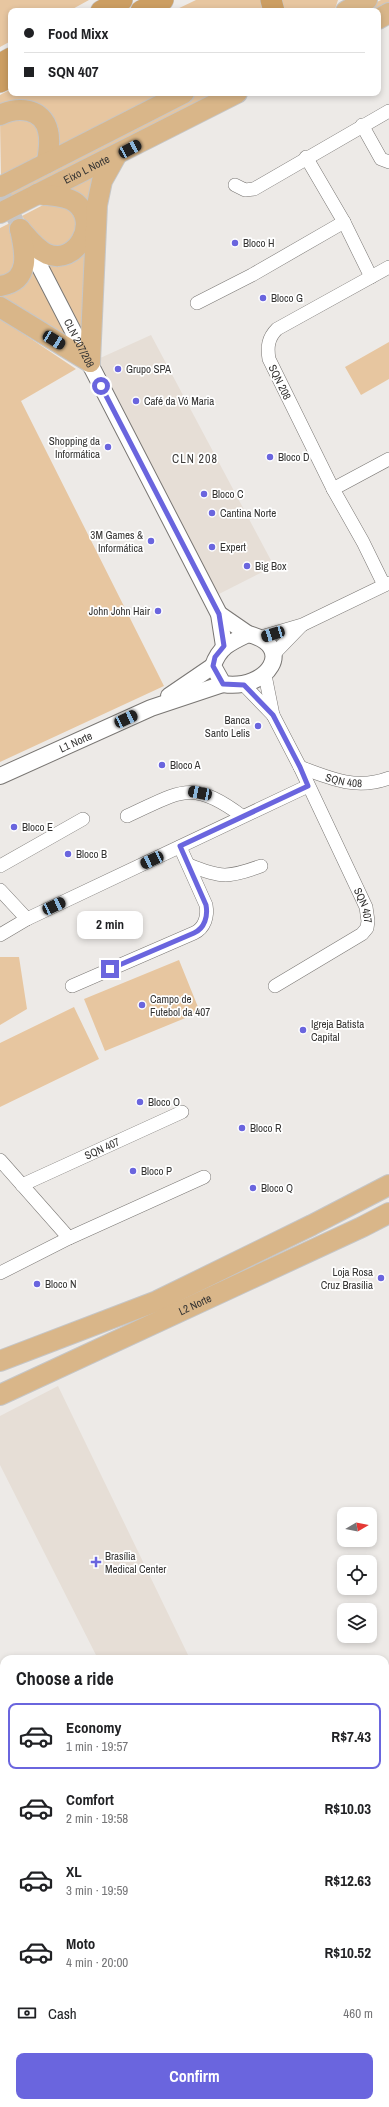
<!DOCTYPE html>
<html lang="en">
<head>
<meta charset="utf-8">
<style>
  body { margin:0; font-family:"Archivo Narrow",sans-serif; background:#f6f6f6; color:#202124; height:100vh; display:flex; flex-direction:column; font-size:15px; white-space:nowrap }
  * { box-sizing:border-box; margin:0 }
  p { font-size:13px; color:#757577 }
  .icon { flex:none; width:22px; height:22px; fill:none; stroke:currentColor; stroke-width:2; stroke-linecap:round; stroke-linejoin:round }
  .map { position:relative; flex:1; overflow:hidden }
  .sheet { position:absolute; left:0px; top:1655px; width:389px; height:452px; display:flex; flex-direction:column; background:#fff; border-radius:12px 12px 0 0; box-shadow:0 2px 6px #0003 }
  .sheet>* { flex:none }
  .hud { position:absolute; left:8px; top:8px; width:373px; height:88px; border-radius:8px; box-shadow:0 2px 6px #0003; display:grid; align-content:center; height:88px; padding:0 16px; background:#fff }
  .needle { width:26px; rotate:80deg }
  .controls { position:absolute; left:337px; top:1507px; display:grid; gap:8px }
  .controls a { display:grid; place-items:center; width:40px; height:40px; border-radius:8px; background:#fff; box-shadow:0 2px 6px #0003; font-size:20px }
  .end { position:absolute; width:18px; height:18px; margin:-9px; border:5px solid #6a65de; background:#fff; box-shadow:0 0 0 2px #fff }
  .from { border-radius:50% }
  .bubble { position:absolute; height:28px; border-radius:8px; background:#fff; box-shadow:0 2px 6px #0003; font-size:13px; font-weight:800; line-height:28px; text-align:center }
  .car { position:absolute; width:12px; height:24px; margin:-12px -6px; border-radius:5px; box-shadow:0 0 3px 1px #0007; background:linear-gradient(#222 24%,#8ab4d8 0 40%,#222 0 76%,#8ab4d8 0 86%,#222 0) }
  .hud b { display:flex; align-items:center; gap:14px; height:38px; font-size:15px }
  .hud b+b { border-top:1px solid #e0e0e0 }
  .hud i { width:10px; height:10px; background:#202124 }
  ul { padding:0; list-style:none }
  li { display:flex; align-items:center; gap:12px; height:66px; margin:0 8px 6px; padding:0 8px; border:2px solid transparent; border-radius:8px }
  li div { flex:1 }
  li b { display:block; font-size:15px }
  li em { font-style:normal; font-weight:800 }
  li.current { border-color:#6a65de }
  li>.icon { width:36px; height:36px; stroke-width:1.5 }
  h2 { padding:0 16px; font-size:18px; line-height:48px }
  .pay { display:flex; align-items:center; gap:10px; height:44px; padding:0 16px; font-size:15px }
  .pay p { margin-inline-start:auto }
  .primary-button { display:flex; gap:8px; margin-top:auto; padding:8px 16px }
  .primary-button a { flex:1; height:46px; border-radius:8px; background:#6a65de; color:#fff; font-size:16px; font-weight:800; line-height:46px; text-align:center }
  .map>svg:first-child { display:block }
  .built { fill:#e6ded6 }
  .green { fill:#e7c6a0 }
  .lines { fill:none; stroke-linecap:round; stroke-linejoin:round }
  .tertiary-tunnel { stroke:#c8c5c3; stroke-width:16; stroke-dasharray:16 8; stroke-linecap:butt }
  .minor-casing { stroke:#797673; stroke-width:14 }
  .tertiary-casing { stroke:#797673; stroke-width:18 }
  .secondary-casing { stroke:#797673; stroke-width:20 }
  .primary-casing { stroke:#c6c6c6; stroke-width:22 }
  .trunk-casing { stroke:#c6c6c6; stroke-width:22 }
  .minor { stroke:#fff; stroke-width:13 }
  .tertiary { stroke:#fff; stroke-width:16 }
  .secondary { stroke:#fff; stroke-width:18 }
  .primary { stroke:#d9b689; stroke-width:20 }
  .trunk { stroke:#cc9e62; stroke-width:21 }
  .route { stroke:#6a65de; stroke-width:5 }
  .poi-dot { fill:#6a65de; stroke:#fff; stroke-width:1.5 }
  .labels { text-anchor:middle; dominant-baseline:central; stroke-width:3.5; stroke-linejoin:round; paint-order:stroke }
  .street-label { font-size:11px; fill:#343332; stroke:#fff }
  .poi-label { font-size:11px; fill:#343332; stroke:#fff; text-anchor:start }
  .neighbourhood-label { font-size:12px; letter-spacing:1px; fill:#3c3a38; stroke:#fff }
</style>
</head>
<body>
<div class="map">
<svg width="389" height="2107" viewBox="0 0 389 2107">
  <rect width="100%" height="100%" fill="#edeae7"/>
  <path class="built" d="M151 335 274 566 217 595 98 359Z
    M58 1386 190 1659H98L0 1465V1416Z
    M0 1691 4 1700V1780L0 1782Z
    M389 1770V2107H0V1949L4 1948V2103H385V1772Z"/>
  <path class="green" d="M0 0H89L69 11H11V41L0 47Z
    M196 0H263L268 11H173Z
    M277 0H338L335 9 331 11H280Z
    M381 0H389V5L378 11H359Z
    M11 89V93H162L52 151 53 130 0 109V95Z
    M200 93H219L0 206V196Z
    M37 119 41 152 31 161 1 177 0 120Z
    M107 165 86 341 41 256 87 239 63 193Z
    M65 203 81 217 70 247 43 244 22 216 45 204Z
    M10 223 22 253 20 265 0 282V228Z
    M30 261 75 348 0 301V290Z
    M0 318 76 369 21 401 164 686 0 762Z
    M389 342V379L361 395 345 367Z
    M0 957H19L27 1009 0 1025Z
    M179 960 200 1012 105 1051 84 999Z
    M74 1007 99 1059 0 1107V1043Z
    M4 1937V2095L0 2099V1938Z"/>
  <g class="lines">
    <path class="tertiary-tunnel" d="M0 189 16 221"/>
    <defs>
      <g id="minor">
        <path d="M362 125 381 159 389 162"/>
        <path d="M306 157 344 222 371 277"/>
        <path d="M235 185 245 190 254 189 389 111"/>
        <path d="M197 303 252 275 344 222"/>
        <path d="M333 489 389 459"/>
        <path d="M384 585 363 542 333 489 269 359C267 347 268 338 277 329L389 267"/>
        <path d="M261 637 302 625 389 583"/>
        <path d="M273 655 301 626"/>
        <path id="s1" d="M265 675 273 715 300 767 366 907 368 921 367 928 362 934 275 986"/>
        <path d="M244 685 273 715"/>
        <path id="s2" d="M300 767C331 779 357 790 389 778"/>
        <path d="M127 816C180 792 191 778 242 816"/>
        <path d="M189 865C221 878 228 878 261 866"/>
        <path d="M0 866 83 819"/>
        <path d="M0 890 27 919"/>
        <path d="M0 935 27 919 308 786"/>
        <path d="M72 986 194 933C205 928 208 916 206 905L180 847"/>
        <path d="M0 1160 69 1238"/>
        <path id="s3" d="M22 1185 182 1112"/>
        <path d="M0 1273 69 1238 204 1177"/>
      </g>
      <g id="tertiary">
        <path id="s4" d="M26 240 219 614 224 646"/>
        <path d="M219 614 248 634"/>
        <path d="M248 634C297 646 268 691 223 684L213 666C219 647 231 642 248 634Z"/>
        <path d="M169 696 213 666"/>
        <path id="s5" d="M0 776 151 708 223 684"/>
        <path d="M339 2103 343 2107"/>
      </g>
      <path id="secondary" d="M385 1697 389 1695
        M385 1745 389 1743
        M0 1874 4 1872
        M0 1920 4 1918"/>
      <g id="primary">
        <path d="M346 11 367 0"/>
        <path d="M378 19 389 13"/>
        <path d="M0 115C18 106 43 108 48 131 51 142 48 153 47 163"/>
        <path d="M0 187 184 93"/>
        <path id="s6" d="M0 213 237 93"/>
        <path d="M20 229C28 238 36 249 47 254 76 266 100 223 76 203 66 195 50 196 37 194"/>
        <path d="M0 286C32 281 25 251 20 229"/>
        <path d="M0 307 90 362"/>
        <path d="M90 362 97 205 102 181 116 156"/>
        <path d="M0 1361 157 1301 312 1225 389 1185"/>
        <path id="s7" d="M0 1395 362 1227 389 1213"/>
      </g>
      <path id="trunk" d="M271 0 274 11
        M101 11 122 0
        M141 11 163 0
        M0 64 11 58
        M0 82 11 77"/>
    </defs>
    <use href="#minor" class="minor-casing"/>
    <use href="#tertiary" class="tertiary-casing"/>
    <use href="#secondary" class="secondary-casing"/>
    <use href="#primary" class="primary-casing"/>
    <use href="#trunk" class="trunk-casing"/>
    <use href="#minor" class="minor"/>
    <use href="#tertiary" class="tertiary"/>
    <use href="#secondary" class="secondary"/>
    <use href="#primary" class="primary"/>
    <use href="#trunk" class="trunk"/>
  </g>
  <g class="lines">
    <path class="route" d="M101 386 219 614 224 646 215 657 213 666 223 684 244 685 273 715 300 767 308 786 180 846 206 905C208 916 205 928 194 933L110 969"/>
  </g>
  <g class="poi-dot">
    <circle cx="235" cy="243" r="4"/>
    <circle cx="263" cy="298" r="4"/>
    <circle cx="118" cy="369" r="4"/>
    <circle cx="136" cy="401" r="4"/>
    <circle cx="108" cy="447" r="4"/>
    <circle cx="270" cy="457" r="4"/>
    <circle cx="204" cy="494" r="4"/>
    <circle cx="212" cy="513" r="4"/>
    <circle cx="151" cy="541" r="4"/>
    <circle cx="212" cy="547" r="4"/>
    <circle cx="247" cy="566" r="4"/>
    <circle cx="158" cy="611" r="4"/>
    <circle cx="258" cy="726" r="4"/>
    <circle cx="162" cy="765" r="4"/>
    <circle cx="14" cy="827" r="4"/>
    <circle cx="68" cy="854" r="4"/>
    <circle cx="142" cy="1005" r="4"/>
    <circle cx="303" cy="1030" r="4"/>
    <circle cx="140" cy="1102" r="4"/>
    <circle cx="242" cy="1128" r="4"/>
    <circle cx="133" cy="1171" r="4"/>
    <circle cx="253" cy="1188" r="4"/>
    <circle cx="381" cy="1278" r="4"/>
    <circle cx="37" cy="1284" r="4"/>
    <path d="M94 1556h4v4h4v4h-4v4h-4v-4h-4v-4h4z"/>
  </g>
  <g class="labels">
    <g class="street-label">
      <text stroke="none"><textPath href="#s6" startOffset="97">Eixo L Norte</textPath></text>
      <text stroke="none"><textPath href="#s4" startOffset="116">CLN 207/208</textPath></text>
      <text transform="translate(280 382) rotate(64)">SQN 208</text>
      <text stroke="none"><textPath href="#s5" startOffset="83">L1 Norte</textPath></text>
      <text stroke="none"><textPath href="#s2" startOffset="46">SQN 408</textPath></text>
      <text stroke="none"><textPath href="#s1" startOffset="252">SQN 407</textPath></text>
      <text stroke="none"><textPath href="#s3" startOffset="88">SQN 407</textPath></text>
      <text stroke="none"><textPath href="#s7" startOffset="215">L2 Norte</textPath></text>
    </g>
    <g class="poi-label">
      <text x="243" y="243">Bloco H</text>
      <text x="271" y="298">Bloco G</text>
      <text x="126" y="369">Grupo SPA</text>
      <text x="144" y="401">Café da Vó Maria</text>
      <text x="100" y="441" text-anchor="end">Shopping da<tspan x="100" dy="13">Informática</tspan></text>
      <text x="278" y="457">Bloco D</text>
      <text x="212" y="494">Bloco C</text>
      <text x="220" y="513">Cantina Norte</text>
      <text x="143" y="535" text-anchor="end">3M Games &amp;<tspan x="143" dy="13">Informática</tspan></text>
      <text x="220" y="547">Expert</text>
      <text x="255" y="566">Big Box</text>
      <text x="150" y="611" text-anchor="end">John John Hair</text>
      <text x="250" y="720" text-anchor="end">Banca<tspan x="250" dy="13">Santo Lelis</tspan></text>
      <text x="170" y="765">Bloco A</text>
      <text x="22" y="827">Bloco E</text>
      <text x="76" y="854">Bloco B</text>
      <text x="150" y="999">Campo de<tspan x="150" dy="13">Futebol da 407</tspan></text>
      <text x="311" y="1024">Igreja Batista<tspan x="311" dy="13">Capital</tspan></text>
      <text x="148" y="1102">Bloco O</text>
      <text x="250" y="1128">Bloco R</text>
      <text x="141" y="1171">Bloco P</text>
      <text x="261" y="1188">Bloco Q</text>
      <text x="373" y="1272" text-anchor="end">Loja Rosa<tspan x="373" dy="13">Cruz Brasília</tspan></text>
      <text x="45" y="1284">Bloco N</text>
      <text x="105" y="1556">Brasília<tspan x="105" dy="13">Medical Center</tspan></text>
    </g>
    <g class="neighbourhood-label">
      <text x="195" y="459">CLN 208</text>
    </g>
  </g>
</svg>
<div class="controls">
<a><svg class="needle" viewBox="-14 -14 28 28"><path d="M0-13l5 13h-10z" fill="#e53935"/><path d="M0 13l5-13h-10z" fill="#757577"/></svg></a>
<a><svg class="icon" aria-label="locate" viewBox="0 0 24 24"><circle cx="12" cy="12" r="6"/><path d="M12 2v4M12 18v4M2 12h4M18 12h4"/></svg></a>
<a><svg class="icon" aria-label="layers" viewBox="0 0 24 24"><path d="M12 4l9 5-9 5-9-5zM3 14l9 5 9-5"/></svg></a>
</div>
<i class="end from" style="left:101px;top:386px"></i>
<i class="end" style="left:110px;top:969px"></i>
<div class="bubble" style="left:77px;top:911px;width:66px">2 min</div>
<i class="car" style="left:130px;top:149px;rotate:62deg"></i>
<i class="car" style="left:54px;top:340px;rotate:122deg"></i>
<i class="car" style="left:273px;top:634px;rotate:253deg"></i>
<i class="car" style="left:126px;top:719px;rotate:65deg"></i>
<i class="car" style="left:200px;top:793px;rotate:281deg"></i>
<i class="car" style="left:152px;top:860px;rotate:245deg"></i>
<i class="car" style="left:54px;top:906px;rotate:65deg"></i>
<div class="hud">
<b><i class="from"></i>Food Mixx</b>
<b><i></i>SQN 407</b>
</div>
<section class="sheet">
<h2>Choose a ride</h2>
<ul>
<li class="current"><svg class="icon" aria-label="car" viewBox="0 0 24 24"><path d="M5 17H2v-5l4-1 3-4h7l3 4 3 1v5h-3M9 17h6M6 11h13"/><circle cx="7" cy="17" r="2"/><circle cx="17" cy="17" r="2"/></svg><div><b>Economy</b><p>1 min · 19:57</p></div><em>R$7.43</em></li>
<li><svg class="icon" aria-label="car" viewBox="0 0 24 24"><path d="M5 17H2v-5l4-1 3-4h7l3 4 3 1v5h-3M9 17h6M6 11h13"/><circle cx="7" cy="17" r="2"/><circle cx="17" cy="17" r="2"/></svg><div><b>Comfort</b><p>2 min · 19:58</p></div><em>R$10.03</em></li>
<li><svg class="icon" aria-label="car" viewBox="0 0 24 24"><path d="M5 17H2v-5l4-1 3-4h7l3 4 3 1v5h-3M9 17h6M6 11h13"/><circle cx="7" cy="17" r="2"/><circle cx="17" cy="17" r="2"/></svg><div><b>XL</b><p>3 min · 19:59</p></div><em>R$12.63</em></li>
<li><svg class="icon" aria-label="car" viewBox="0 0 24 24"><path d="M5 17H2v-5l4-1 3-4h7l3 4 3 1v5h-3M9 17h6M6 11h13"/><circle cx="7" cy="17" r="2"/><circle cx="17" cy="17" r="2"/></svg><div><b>Moto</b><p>4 min · 20:00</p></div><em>R$10.52</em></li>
</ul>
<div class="pay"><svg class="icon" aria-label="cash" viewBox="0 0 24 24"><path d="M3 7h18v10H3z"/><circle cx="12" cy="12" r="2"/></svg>Cash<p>460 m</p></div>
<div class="primary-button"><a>Confirm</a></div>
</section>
</div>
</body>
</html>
